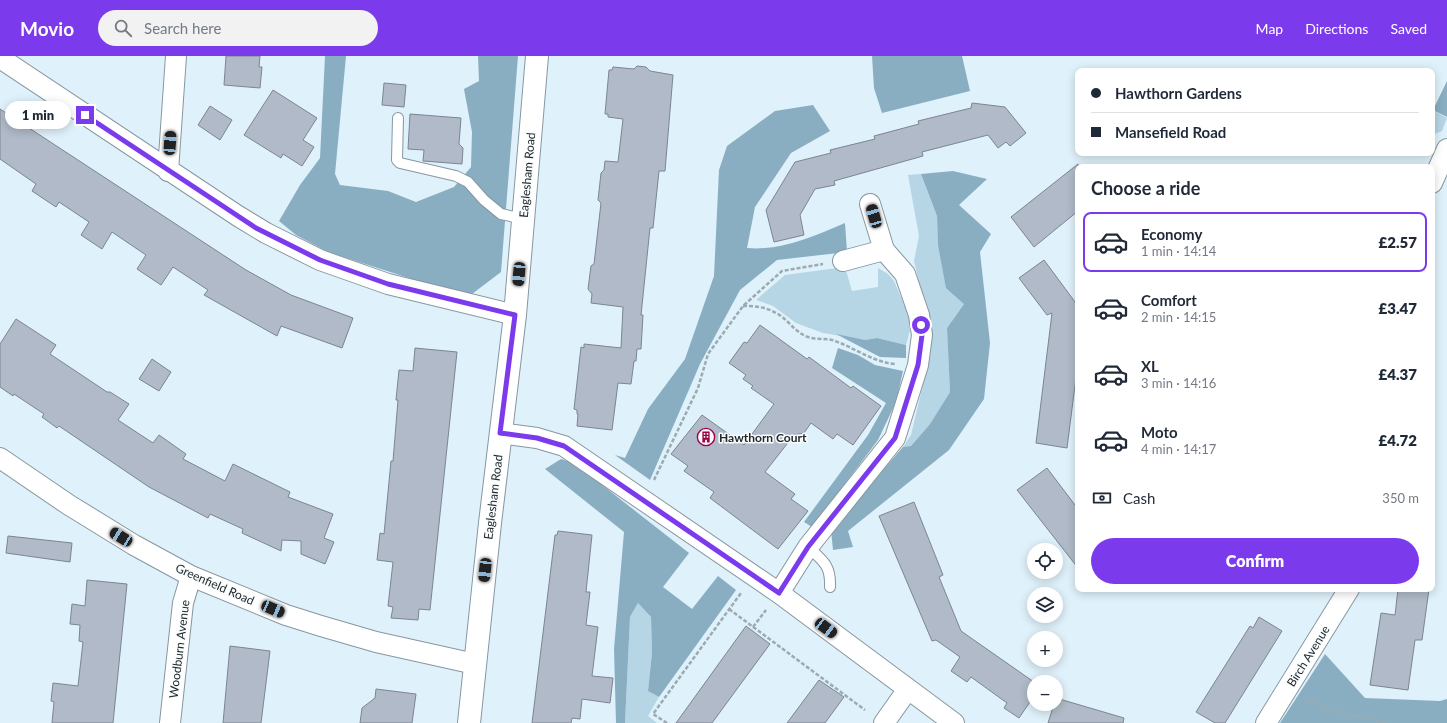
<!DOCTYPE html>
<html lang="en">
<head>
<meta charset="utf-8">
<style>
  body { margin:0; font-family:Lato,sans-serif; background:#f2f2f3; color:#1f2937; height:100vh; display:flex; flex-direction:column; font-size:15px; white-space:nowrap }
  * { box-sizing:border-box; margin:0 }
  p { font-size:13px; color:#747a83 }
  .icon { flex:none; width:22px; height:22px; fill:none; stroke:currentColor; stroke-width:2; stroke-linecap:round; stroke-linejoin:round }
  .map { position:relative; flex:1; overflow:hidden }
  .panel { position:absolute; left:1075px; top:108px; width:360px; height:428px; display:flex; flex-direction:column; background:#fff; border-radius:8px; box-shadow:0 2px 10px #0003 }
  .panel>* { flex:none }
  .banner { position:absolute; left:1075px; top:12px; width:360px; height:88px; border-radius:8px; box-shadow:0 2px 10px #0003; display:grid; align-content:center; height:88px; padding:0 16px; background:#fff }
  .fabs { position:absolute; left:1027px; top:487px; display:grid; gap:8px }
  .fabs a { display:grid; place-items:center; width:36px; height:36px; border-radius:50%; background:#fff; box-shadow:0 2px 10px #0003; font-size:20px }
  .end { position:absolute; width:18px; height:18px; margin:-9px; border:5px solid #7c3aed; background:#fff; box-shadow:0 0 0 2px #fff }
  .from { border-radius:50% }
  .bubble { position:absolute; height:28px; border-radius:14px; background:#fff; box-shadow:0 2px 10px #0003; font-size:13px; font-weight:800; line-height:28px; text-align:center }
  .car { position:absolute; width:12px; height:24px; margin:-12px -6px; border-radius:5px; box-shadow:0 0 3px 1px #0007; background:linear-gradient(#222 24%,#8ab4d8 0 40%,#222 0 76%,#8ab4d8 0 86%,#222 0) }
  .banner b { display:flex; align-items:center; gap:14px; height:38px; font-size:15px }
  .banner b+b { border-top:1px solid #e0e1e3 }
  .banner i { width:10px; height:10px; background:#1f2937 }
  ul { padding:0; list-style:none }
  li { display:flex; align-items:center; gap:12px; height:60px; margin:0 8px 6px; padding:0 8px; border:2px solid transparent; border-radius:8px }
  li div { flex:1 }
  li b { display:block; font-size:15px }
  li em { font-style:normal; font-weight:800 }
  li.current { border-color:#7c3aed }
  li>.icon { width:36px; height:36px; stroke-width:1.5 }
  h2 { padding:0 16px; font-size:18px; line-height:48px }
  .pay { display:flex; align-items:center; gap:10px; height:44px; padding:0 16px; font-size:15px }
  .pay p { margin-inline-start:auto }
  .primary-button { display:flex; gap:8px; margin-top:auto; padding:8px 16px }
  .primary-button a { flex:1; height:46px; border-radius:24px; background:#7c3aed; color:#fff; font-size:16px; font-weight:800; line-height:46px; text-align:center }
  header { display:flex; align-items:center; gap:24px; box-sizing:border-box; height:56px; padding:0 20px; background:#7c3aed; color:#fff }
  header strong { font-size:19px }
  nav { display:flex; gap:22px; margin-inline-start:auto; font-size:14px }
  .search { width:280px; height:36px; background:#f2f2f3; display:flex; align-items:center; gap:10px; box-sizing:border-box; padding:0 14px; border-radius:22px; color:#747a83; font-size:15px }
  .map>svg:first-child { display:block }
  .green { fill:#b6d5e5 }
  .forest { fill:#89aec1 }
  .building { fill:#b0bac8; stroke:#7c8592 }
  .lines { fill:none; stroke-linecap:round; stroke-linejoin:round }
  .lane-casing { stroke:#8697a0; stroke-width:12 }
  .street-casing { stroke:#8697a0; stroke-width:22 }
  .secondary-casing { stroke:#8697a0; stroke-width:24 }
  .path { stroke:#9cabb2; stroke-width:2.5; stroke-dasharray:4 2; stroke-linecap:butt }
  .lane { stroke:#fff; stroke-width:10 }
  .street { stroke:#fff; stroke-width:20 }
  .secondary { stroke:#fff; stroke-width:22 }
  .route { stroke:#7c3aed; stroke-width:5 }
  .labels { text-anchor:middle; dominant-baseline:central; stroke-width:3; stroke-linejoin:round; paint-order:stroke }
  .street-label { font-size:12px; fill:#22292d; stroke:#f8fcfd }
  .poi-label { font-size:12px; font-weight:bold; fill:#22292d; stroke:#f8fcfd; text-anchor:start }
</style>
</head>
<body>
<header>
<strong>Movio</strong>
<div class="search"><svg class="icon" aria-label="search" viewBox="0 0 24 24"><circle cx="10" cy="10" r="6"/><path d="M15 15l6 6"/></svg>Search here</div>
<nav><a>Map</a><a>Directions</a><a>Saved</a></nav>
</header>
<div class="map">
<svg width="1447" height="667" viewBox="0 0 1447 667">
  <rect width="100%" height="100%" fill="#dff1fa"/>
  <path class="green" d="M1433 54 1447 62 1442 75 1432 79Z
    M921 118 937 160 938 189 964 248 947 272 950 336 930 368 911 390 903 391 911 379 931 295 925 251 914 205 919 180 908 119Z
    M845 211 852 235 878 231V212L888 218 894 225 912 267 906 289 877 282 865 284 823 277 796 267 773 250 756 244 785 219Z
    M638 547 651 561 652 597 648 635 659 641 648 660 657 667H625L630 561Z"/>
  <path class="forest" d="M325 0H346L335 118 340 129 388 135 416 146 454 131 471 111 472 76 464 33 479 25 478 0H518L501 216 468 241 328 196 296 179 279 165 300 129 320 102Z
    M872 0H962L970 35 882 57 874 32Z
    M1447 25V61L1433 54Z
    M813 49 830 75 791 97 755 151 747 192C782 195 814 180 845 167L847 196 777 204 740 234 700 308 650 424 615 399 625 402 648 353 685 303 714 220 719 114 727 90 775 55Z
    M953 115 987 123 959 149 991 178 980 196 990 287 984 343 949 394 848 475 853 491 833 494 831 474 903 391 911 390 930 368 950 336 947 272 964 248 946 232 938 189 937 160 921 118Z
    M836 278 865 284 877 282 906 289V302L880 301Z
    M838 292 858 299 875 309 903 315 896 346 878 384 812 471 804 466 868 379 886 347 832 312Z
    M561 403 574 407 689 497 663 531 692 553 718 520 736 534 659 641 648 635 652 597 651 561 638 547 630 561 625 667H616L614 593 624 476 545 413Z
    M1325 598 1365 642 1440 645 1447 643V667H1280Z"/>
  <path class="building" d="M226 0H260L259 11H262L260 32 224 29Z
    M637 10 646 11 650 15 673 19 665 115H659L653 172H650L641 259H643L641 293H637L636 305H634L631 328 618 327 612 374 577 370 578 358H577V354L574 353 581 291 584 292V288L621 292 623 251 591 247 592 238 588 233 591 210 594 208 601 147 598 144 601 117 604 114 605 105 618 106 623 63 608 61V58H605L609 14H612L613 11 634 13Z
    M384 27 406 29 404 51 382 49Z
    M273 34 317 62 303 84 314 91 302 110 283 98 281 102 244 79Z
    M972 47 1005 51 1026 77 1010 90 1006 86 998 92 988 79 922 96 923 100 834 125 835 129 815 133 800 159 804 179 774 186 766 154 795 106 831 97 830 94 875 83 874 80 919 68 918 65 971 52Z
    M210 50 232 64 220 84 198 69Z
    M0 53 246 214 291 239 353 262 342 292 281 270 277 280 204 239 208 234 173 211 161 229 137 213 146 199 112 176 102 193 81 179 89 166 59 146 56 151 32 135 36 128 0 103Z
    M410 58 461 62 459 88 463 92 462 108 423 105 424 94 408 93Z
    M1078 108V155L1034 191 1011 161Z
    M1044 204 1078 250V306L1067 392 1036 387 1052 257 1047 259 1019 222Z
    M16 263 56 289 50 298 107 336H110L129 348 118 364 153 387 159 379 186 398 183 403 225 425 233 408 290 436 288 441 333 458 324 482 334 486 325 508 301 498V485L282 484 281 495 242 477 243 473 210 458 208 462 149 431 59 370 57 372 42 361 44 358 14 338 13 340 0 331V288Z
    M760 269 807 303 809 301 851 332 853 330 881 350 853 389 837 378 833 383 811 367 804 377 794 379 765 416 795 438 791 443 808 455 778 493 710 442 714 436 684 415 688 410 671 398 702 359 744 389 774 348 751 332 753 330 743 323 746 319 729 307 744 286 747 287Z
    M415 292 457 296 430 554 419 553 418 564 391 562 393 551 388 550 393 506 377 504 380 477 384 478 391 405H393L398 344H396L399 314 413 315Z
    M152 303 171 316 159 335 139 323Z
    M1047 412 1078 453V512L1017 434Z
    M914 446 943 519 939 521 961 575 1034 626V640L1019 662 1004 652 1007 647 971 621 967 626 951 615 960 601 936 584 932 585 879 460Z
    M558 475 592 479 586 536H590L586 569 598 571 592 620 613 622 610 647 582 643 580 663 572 662 571 667H532L555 479H557Z
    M8 480 72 487 70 506 6 497Z
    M87 524 127 528 113 667H52L54 646 51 645 53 627 78 630 83 586 79 585 80 569 70 568 72 548 85 550Z
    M1398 533H1429L1422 584H1415L1408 634 1370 629 1381 557 1395 559Z
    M1259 561 1282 575 1225 667H1215L1196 656 1250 570 1253 572Z
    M746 570 770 588 712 667H676Z
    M230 590 270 595 261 667H223Z
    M819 624 844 641 825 667H787Z
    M376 633 416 638 412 667H360L362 652 375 642Z
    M1056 642 1124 662 1123 667H1048L1054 648H1056Z"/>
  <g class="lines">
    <defs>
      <path id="lane" d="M398 62 397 104 400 107 456 120 468 126 484 144 501 158 524 163
        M808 491C823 505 831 509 830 531"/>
      <path id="street" d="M0 2 238 160 266 177 320 204 388 228 515 259
        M168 115 176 0
        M1432 127 1447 93
        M843 205 884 194
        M500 377 537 382 564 390 779 537 954 667
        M0 402 69 449 134 489 191 520 286 559 321 570 376 586 475 608
        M779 537 808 491 895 382 918 309 922 279 919 259 905 218 884 194 870 148
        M170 667 183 547 191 520
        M884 667 908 633
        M1266 667 1349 533"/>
      <path id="secondary" d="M469 667 490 467 515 259 537 0"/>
    </defs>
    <use href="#lane" class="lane-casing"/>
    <use href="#street" class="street-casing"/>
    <use href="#secondary" class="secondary-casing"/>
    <path class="path" d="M743 250C755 250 766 251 776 257 788 263 794 276 808 281 815 284 825 282 832 284 854 291 872 306 895 308
      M654 424 698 332 708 298 743 250 782 215 823 208
      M729 553 865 654
      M753 571 766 554
      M1307 643 1325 652 1387 667
      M667 667 653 658 741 537"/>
    <use href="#lane" class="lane"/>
    <use href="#street" class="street"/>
    <use href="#secondary" class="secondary"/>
  </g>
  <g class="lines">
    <path class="route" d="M85 59 256 172 320 204 388 228 515 259 500 377 537 382 564 390 779 537 808 491 895 382 918 309 922 279 921 269"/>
  </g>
  <defs>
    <symbol id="building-ring" viewBox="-11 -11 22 22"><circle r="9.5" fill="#f8fcfd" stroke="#9e0146" stroke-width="1.5"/><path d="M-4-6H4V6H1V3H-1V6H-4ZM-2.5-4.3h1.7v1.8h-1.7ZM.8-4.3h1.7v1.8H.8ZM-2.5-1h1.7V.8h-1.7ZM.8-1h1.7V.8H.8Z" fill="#9e0146"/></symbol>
  </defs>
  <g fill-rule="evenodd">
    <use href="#building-ring" x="696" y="371" width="20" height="20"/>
  </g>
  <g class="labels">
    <g class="street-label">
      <text transform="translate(527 119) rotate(-85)">Eaglesham Road</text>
      <text transform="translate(493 441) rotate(-83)">Eaglesham Road</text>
      <text transform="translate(215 528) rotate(24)">Greenfield Road</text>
      <text transform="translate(179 593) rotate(-83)">Woodburn Avenue</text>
      <text transform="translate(1308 600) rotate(-58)">Birch Avenue</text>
    </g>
    <g class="poi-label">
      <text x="719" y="381">Hawthorn Court</text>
    </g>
  </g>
</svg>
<div class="fabs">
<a><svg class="icon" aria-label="locate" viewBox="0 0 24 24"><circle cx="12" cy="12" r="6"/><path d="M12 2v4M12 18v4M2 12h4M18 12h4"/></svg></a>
<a><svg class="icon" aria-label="layers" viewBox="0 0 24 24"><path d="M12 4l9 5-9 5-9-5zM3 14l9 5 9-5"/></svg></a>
<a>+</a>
<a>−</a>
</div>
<i class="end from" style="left:921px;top:269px"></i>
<i class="end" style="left:85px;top:59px"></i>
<div class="bubble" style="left:5px;top:45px;width:66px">1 min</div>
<i class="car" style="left:170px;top:87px;rotate:4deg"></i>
<i class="car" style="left:874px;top:160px;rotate:344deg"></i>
<i class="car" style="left:519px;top:218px;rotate:185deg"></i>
<i class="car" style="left:121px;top:481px;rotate:302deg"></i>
<i class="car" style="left:485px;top:514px;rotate:186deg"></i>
<i class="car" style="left:273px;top:553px;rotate:113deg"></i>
<i class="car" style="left:826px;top:572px;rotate:127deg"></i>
<div class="banner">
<b><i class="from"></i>Hawthorn Gardens</b>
<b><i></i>Mansefield Road</b>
</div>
<section class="panel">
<h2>Choose a ride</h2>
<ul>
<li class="current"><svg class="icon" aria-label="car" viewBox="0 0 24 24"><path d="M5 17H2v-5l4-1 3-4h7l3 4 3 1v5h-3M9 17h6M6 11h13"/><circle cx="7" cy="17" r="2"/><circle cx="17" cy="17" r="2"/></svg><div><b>Economy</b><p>1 min · 14:14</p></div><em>£2.57</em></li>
<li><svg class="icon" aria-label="car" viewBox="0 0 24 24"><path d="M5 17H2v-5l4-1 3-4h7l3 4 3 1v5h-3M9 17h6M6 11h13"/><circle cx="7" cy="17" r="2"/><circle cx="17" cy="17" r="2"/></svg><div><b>Comfort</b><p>2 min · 14:15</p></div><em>£3.47</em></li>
<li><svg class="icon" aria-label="car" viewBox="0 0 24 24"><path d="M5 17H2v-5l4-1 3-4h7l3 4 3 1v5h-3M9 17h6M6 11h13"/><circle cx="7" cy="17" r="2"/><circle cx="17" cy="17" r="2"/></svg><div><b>XL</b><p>3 min · 14:16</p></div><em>£4.37</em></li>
<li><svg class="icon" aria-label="car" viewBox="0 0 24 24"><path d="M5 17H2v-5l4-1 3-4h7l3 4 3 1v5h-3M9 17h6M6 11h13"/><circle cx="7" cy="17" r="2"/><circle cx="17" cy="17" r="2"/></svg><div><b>Moto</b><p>4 min · 14:17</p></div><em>£4.72</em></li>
</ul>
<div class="pay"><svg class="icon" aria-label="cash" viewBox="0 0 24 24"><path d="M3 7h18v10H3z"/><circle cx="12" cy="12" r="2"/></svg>Cash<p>350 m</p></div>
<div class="primary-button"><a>Confirm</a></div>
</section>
</div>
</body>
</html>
